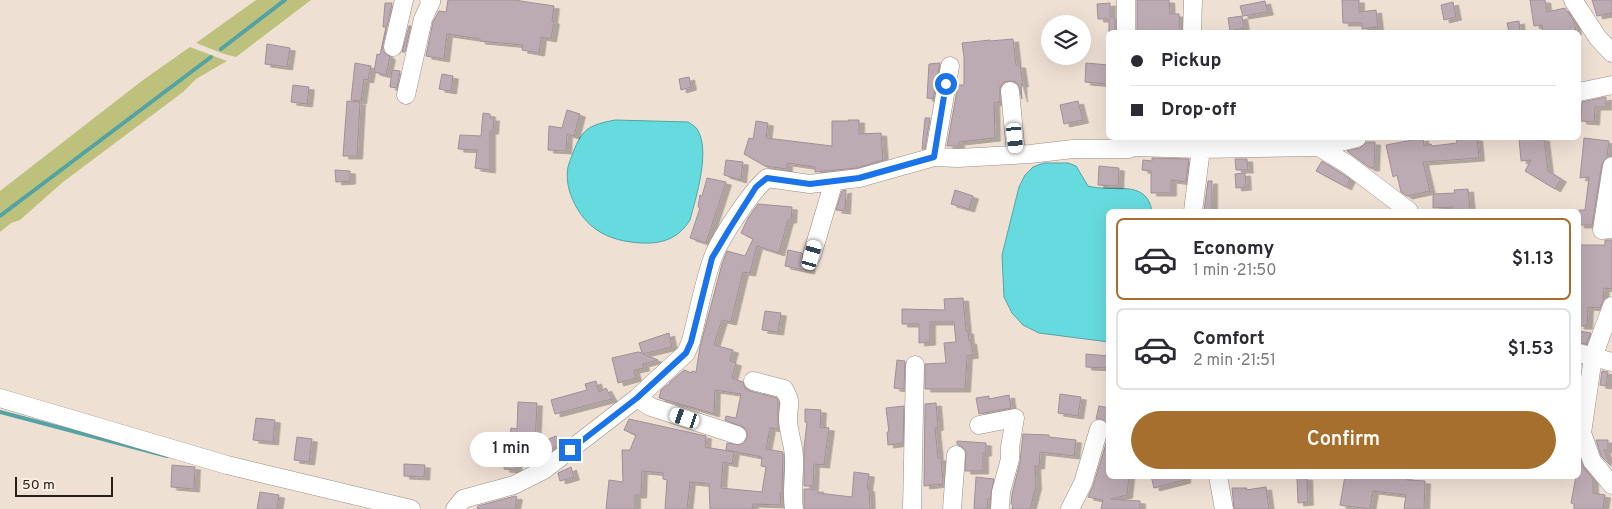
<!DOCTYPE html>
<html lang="en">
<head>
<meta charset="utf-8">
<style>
  body { margin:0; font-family:Overpass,sans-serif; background:#f2f2f3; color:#2b2b33; height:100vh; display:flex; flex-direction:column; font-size:19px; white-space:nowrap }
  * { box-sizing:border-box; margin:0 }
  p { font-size:16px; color:#7c7c81 }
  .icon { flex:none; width:28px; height:28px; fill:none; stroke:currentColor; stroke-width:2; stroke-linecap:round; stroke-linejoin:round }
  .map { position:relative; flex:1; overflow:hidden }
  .drawer { position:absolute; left:1106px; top:209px; width:475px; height:270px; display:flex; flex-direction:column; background:#fff; border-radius:8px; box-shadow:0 5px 20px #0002 }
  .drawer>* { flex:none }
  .guide { position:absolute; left:1106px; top:30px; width:475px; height:110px; border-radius:8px; box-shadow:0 5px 20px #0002; display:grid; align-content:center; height:110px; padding:0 25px; background:#fff }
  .buttons { position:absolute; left:1041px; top:15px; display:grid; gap:10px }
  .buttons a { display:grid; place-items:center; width:50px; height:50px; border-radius:50%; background:#fff; box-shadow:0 5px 20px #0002; font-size:25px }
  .scale { position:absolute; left:15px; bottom:12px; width:98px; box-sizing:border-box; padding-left:5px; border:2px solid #26211c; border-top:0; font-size:14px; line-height:18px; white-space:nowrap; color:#26211c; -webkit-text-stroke:4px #fceee1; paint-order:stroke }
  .end { position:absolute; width:22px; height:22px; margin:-11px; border:6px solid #1a73e8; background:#fff; box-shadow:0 0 0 2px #fff }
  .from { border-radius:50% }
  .bubble { position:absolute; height:35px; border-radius:18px; background:#fff; box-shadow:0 5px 20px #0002; font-size:16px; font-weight:600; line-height:35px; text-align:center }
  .car { position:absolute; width:15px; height:30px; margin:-15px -8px; border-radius:6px; box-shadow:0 0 4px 1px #0007; background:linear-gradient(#fff 24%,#345 0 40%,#fff 0 76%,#345 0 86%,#fff 0) }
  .guide b { display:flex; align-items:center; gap:18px; height:48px; font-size:19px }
  .guide b+b { border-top:1px solid #e1e1e2 }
  .guide i { width:12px; height:12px; background:#2b2b33 }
  ul { padding:9px 0 0; list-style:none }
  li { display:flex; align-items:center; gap:15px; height:82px; margin:0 10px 8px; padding:0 15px; border:2px solid #e1e1e2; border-radius:8px }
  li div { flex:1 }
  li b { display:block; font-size:19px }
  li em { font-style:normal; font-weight:600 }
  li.current { border-color:#a76f2d }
  li>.icon { width:45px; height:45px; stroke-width:1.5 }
  .primary-button { display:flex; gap:10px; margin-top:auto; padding:10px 25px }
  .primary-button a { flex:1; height:58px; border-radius:30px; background:#a76f2d; color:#fff; font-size:20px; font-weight:600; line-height:58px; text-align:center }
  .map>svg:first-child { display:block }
  .green { fill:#bec17c }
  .water { fill:#66dbdf; stroke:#53a3a4 }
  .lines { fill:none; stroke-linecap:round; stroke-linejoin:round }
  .stream { stroke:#53a3a4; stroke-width:4 }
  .building { fill:#bdabb3; stroke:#a18f97; filter:url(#shadow) }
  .minor-casing { stroke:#9a8d82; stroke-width:19 }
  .minor { stroke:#fff; stroke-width:18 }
  .route { stroke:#1a73e8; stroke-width:6 }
</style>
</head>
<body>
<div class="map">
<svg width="1612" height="509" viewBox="0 0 1612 509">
  <defs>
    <filter id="shadow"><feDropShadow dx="5.5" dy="3" stdDeviation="0" flood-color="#0004"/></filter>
  </defs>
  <rect width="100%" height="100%" fill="#efe0d4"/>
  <path class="green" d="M256 0H311L236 57 224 54 196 43Z
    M190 47 227 61 196 79 183 92 63 182 20 220 11 223 0 232V191L143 80Z"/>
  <path class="water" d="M615 120 688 122C691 124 695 126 697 129 711 150 696 197 690 220 678 239 662 244 641 243 608 241 585 229 572 198 568 189 566 177 568 167 569 163 571 158 573 153 582 128 590 125 615 120Z
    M1044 163H1068L1076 166 1088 186C1113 193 1146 178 1152 211H1109V342L1039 333 1023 325 1012 313 1004 297 1002 255 1019 187 1025 175 1033 167Z"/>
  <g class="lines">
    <path class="stream" d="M221 49 285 0
      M0 216 211 57
      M0 412 167 456"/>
  </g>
  <path class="building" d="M448 0H514L554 6 552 21H554L551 39 541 37 539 53 522 50 523 45 480 41V39L447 34 444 59 426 56 433 22 439 11 446 12Z
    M1137 0H1169L1170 14H1179L1180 32H1137Z
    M1342 0H1359V12L1376 10 1378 27 1362 29V23H1343Z
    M1530 0H1545L1547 12 1565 8 1574 21 1576 32H1543L1542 25 1534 26Z
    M1592 0H1612V13L1597 16Z
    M1265 1 1268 12 1243 16 1240 6Z
    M1453 2 1456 17 1444 20 1441 5Z
    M385 3H392L383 45V51L390 57 386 75 374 72 377 54 380 55 386 27H383Z
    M1110 3V17H1115V32H1109V19H1098L1097 4Z
    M1242 16 1244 28 1230 31 1228 18Z
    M1519 21 1520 32H1509L1507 23Z
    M409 26H411L405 52H402Z
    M1013 39 1016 65H1020L1023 84H1021L1022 99 1018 84 1014 81 1004 82 1000 87V102L994 103 995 138 959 142V146H947L958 85H964V57L962 43 990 40V41Z
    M267 44 290 48 287 67 265 64Z
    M355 63 371 66 368 80 364 79 361 101 351 100Z
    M940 63 933 99 927 98 929 64Z
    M1086 63 1109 65 1108 84 1085 82Z
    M392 70 400 71 397 88 390 87Z
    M442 74 453 76 451 91 439 89Z
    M689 77 691 87 681 90 679 79Z
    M293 85 309 87 307 104 291 102Z
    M1606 97V107H1595L1594 122 1581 121 1582 102Z
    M347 101 360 102 357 156H343Z
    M1078 101 1083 120 1064 124 1060 105Z
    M567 110 580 114 574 136 567 134 566 151 548 150 549 126 562 128Z
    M483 113 490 114V118H494L493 131H490V170L475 168 477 150 458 149 460 135 481 136Z
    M925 118H930L925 149H922Z
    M848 120H859V134L881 133 883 160 857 168 815 172V167L787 163V169L765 166 744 154 749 138 753 139 756 121 768 123 766 138 832 146V121H849Z
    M1423 138 1424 146 1431 144 1432 146 1457 143 1456 138H1477L1479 158 1423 162 1430 191 1407 196 1401 192 1397 175 1393 177 1386 145Z
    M1519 138H1544L1548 171 1561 179 1555 189 1525 171 1531 160 1521 161Z
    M1584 138 1609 141 1607 157 1602 164 1592 225H1579V210H1585L1589 177 1580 178Z
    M1367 142H1375L1374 168H1370L1347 151 1360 148Z
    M1152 158 1189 159 1186 182 1171 180V193H1151V171L1142 170 1143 160 1152 161Z
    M1235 159H1247L1248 170H1236Z
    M726 160 743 162 741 180 724 175Z
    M1322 161 1350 179 1346 187 1316 171Z
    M1099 166 1119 168 1118 186 1098 185Z
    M335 170 350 171V181L336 182Z
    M1245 173 1246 187 1236 188 1235 174Z
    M707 178 726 182 706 243 690 238 700 208 698 207 700 195 702 196Z
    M1208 181H1212V211H1204Z
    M1468 189 1470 211H1452V207L1433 208V194L1455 193 1454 190Z
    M846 190 845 211 836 210 842 191Z
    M955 190 973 196 969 209 951 204Z
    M758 204 792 207 791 220H788L779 253 757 246 750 273 743 272 731 322 722 320 714 345 733 350 730 361 736 363 732 378 743 382 745 388 750 391 777 398 778 402V429L770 428 766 449 783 452 782 493H780L781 505 753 504 752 509H710L709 484 690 482 687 509H665L667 480 663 479V473L642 471 641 495H635V509H606L609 480 623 482 622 450H630L636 435 624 430 629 419 706 436 705 447 734 452 732 464 723 462 721 488 762 492 766 467 761 466 762 457 726 450 727 443 740 445 744 443 747 438V432L745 428 725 420 726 416 736 418 741 394 715 390 714 414 659 398 661 390 667 385H669L670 382 684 370 692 373V371L696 372 700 347 722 264 727 251 745 256 753 239 741 233 748 218Z
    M1605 240H1612V289L1604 288 1603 301 1600 308 1588 307 1587 326H1579V245H1605Z
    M788 250 802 253 804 262 810 265 809 271 785 266Z
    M963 298 966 331H968L969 341H971L973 355 967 356 965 389H925V364L946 363 944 343 956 342 954 322H930V342L919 343V324H902V309L945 310 944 299Z
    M765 311 781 313 778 332 762 330Z
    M1579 331 1591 333 1586 344 1579 343Z
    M669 333 672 347 643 354 658 360 643 364 644 368 634 370 636 378 618 383 612 358 638 352 642 353 639 343Z
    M1086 354 1109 356V368L1086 367Z
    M897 360 905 361 904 389 894 388Z
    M1602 371 1608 372 1606 386 1600 385Z
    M596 381 599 392 606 388 612 399 555 414 551 400 587 390 585 384Z
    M1060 394 1081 397 1078 416 1058 413Z
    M1009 395 1011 408 979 414 976 398 989 396V399Z
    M518 402 537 403 535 445 556 436 561 443 551 450 532 458V461L517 460 516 470 504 469 506 450 509 451 511 428 517 429Z
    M936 403 938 427 935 428 938 458H941L943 484 924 486 925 404Z
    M904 406 903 443 888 445 887 432H889L886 408Z
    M1099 406 1109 408V425L1102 419H1096Z
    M805 409 821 410 820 427 829 428 824 465 814 464 813 486H804V448L807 422H805Z
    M256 418 275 420 273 442 253 440Z
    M1023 434 1049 435V437L1076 440 1074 456 1040 452 1039 466H1035L1036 486 1030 509H1012L1013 505 1011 504 1012 494 1020 462Z
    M1109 434V476H1129L1127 495 1111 499 1140 501V509H1101L1103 500 1088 497 1093 486Z
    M297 437 312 439 309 462 294 460Z
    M1596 440H1608V450H1604L1611 466 1601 456Z
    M957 441 986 443V453H983V471H965L966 451 962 447 957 444Z
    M1579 455 1584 468 1593 479V493L1605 495 1603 509H1574V504L1571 503 1576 476H1579Z
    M404 464 425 465 424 477 404 476Z
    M172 465 195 467 194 489 171 487Z
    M571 467 574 477 560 481 558 473Z
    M854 472 869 474 867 488 869 489 870 509H804V489H818V493L852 497Z
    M1151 476H1185V480L1154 488Z
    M1345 476H1407V480L1425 481 1424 509H1404L1406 495 1373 491 1370 509 1340 505Z
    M976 477 994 479 990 500 988 499 987 509H974Z
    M1307 477 1308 502 1298 503 1297 478Z
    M1266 487 1269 509H1234L1232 488H1247L1246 490Z
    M260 492 279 495 277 509H257Z
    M515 496 517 497 515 506 517 507V509H477L478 506Z"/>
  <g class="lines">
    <defs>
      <path id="minor" d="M1126 0V32
        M1573 0 1598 38 1612 53
        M1192 32 1193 0
        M393 47 404 0
        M1010 91 1016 154
        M1579 92 1612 85
        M406 95 423 19 431 2 429 0
        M1319 147 1347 164 1409 211
        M934 157 950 66
        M1612 166 1602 230 1612 229
        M1193 211 1201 149
        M812 255 834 181
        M1612 306 1593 357 1582 433 1592 461 1612 485
        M1579 353 1612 362
        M753 381 784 389C793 406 788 402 788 419 788 432 794 445 794 458 795 475 791 491 794 509
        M641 394 643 402 651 407 737 435
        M0 398 227 465 411 509
        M979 425 1015 418 1010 447V459L1001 492 1000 509
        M1218 476 1224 509
        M455 509 463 499 514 485 544 470 637 398 686 353 691 341C698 314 703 286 712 260 719 239 751 192 767 178L810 184 859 178 934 157 958 158 1030 154 1073 149H1129L1133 147 1201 149 1319 147 1357 138
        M912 509 915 365
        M952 509 956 455
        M1070 509 1083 483 1099 429"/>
    </defs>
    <use href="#minor" class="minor-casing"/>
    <use href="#minor" class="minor"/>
  </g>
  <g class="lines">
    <path class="route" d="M570 450 637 398 686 353 691 342 712 258 730 228 756 187 767 178 810 184 859 178 934 157 946 84"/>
  </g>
</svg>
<div class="buttons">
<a><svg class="icon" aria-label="layers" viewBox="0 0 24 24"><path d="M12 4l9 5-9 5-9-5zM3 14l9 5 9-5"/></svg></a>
</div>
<div class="scale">50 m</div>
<i class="end from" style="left:946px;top:84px"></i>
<i class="end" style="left:570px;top:450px"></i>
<div class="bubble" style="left:470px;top:432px;width:82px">1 min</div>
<i class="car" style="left:1015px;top:138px;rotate:174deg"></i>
<i class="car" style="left:812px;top:255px;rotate:16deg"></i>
<i class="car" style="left:685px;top:418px;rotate:289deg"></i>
<div class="guide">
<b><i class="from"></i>Pickup</b>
<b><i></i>Drop-off</b>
</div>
<section class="drawer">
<ul>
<li class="current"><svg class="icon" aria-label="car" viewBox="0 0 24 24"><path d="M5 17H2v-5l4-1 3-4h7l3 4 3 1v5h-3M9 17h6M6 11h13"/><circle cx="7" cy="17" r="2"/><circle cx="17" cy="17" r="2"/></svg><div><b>Economy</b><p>1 min · 21:50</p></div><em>$1.13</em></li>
<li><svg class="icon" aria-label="car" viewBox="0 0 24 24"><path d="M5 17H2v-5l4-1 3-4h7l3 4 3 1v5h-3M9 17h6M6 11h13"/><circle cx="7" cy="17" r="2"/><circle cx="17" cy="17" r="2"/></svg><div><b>Comfort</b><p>2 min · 21:51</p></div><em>$1.53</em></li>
</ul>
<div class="primary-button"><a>Confirm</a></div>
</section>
</div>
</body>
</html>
